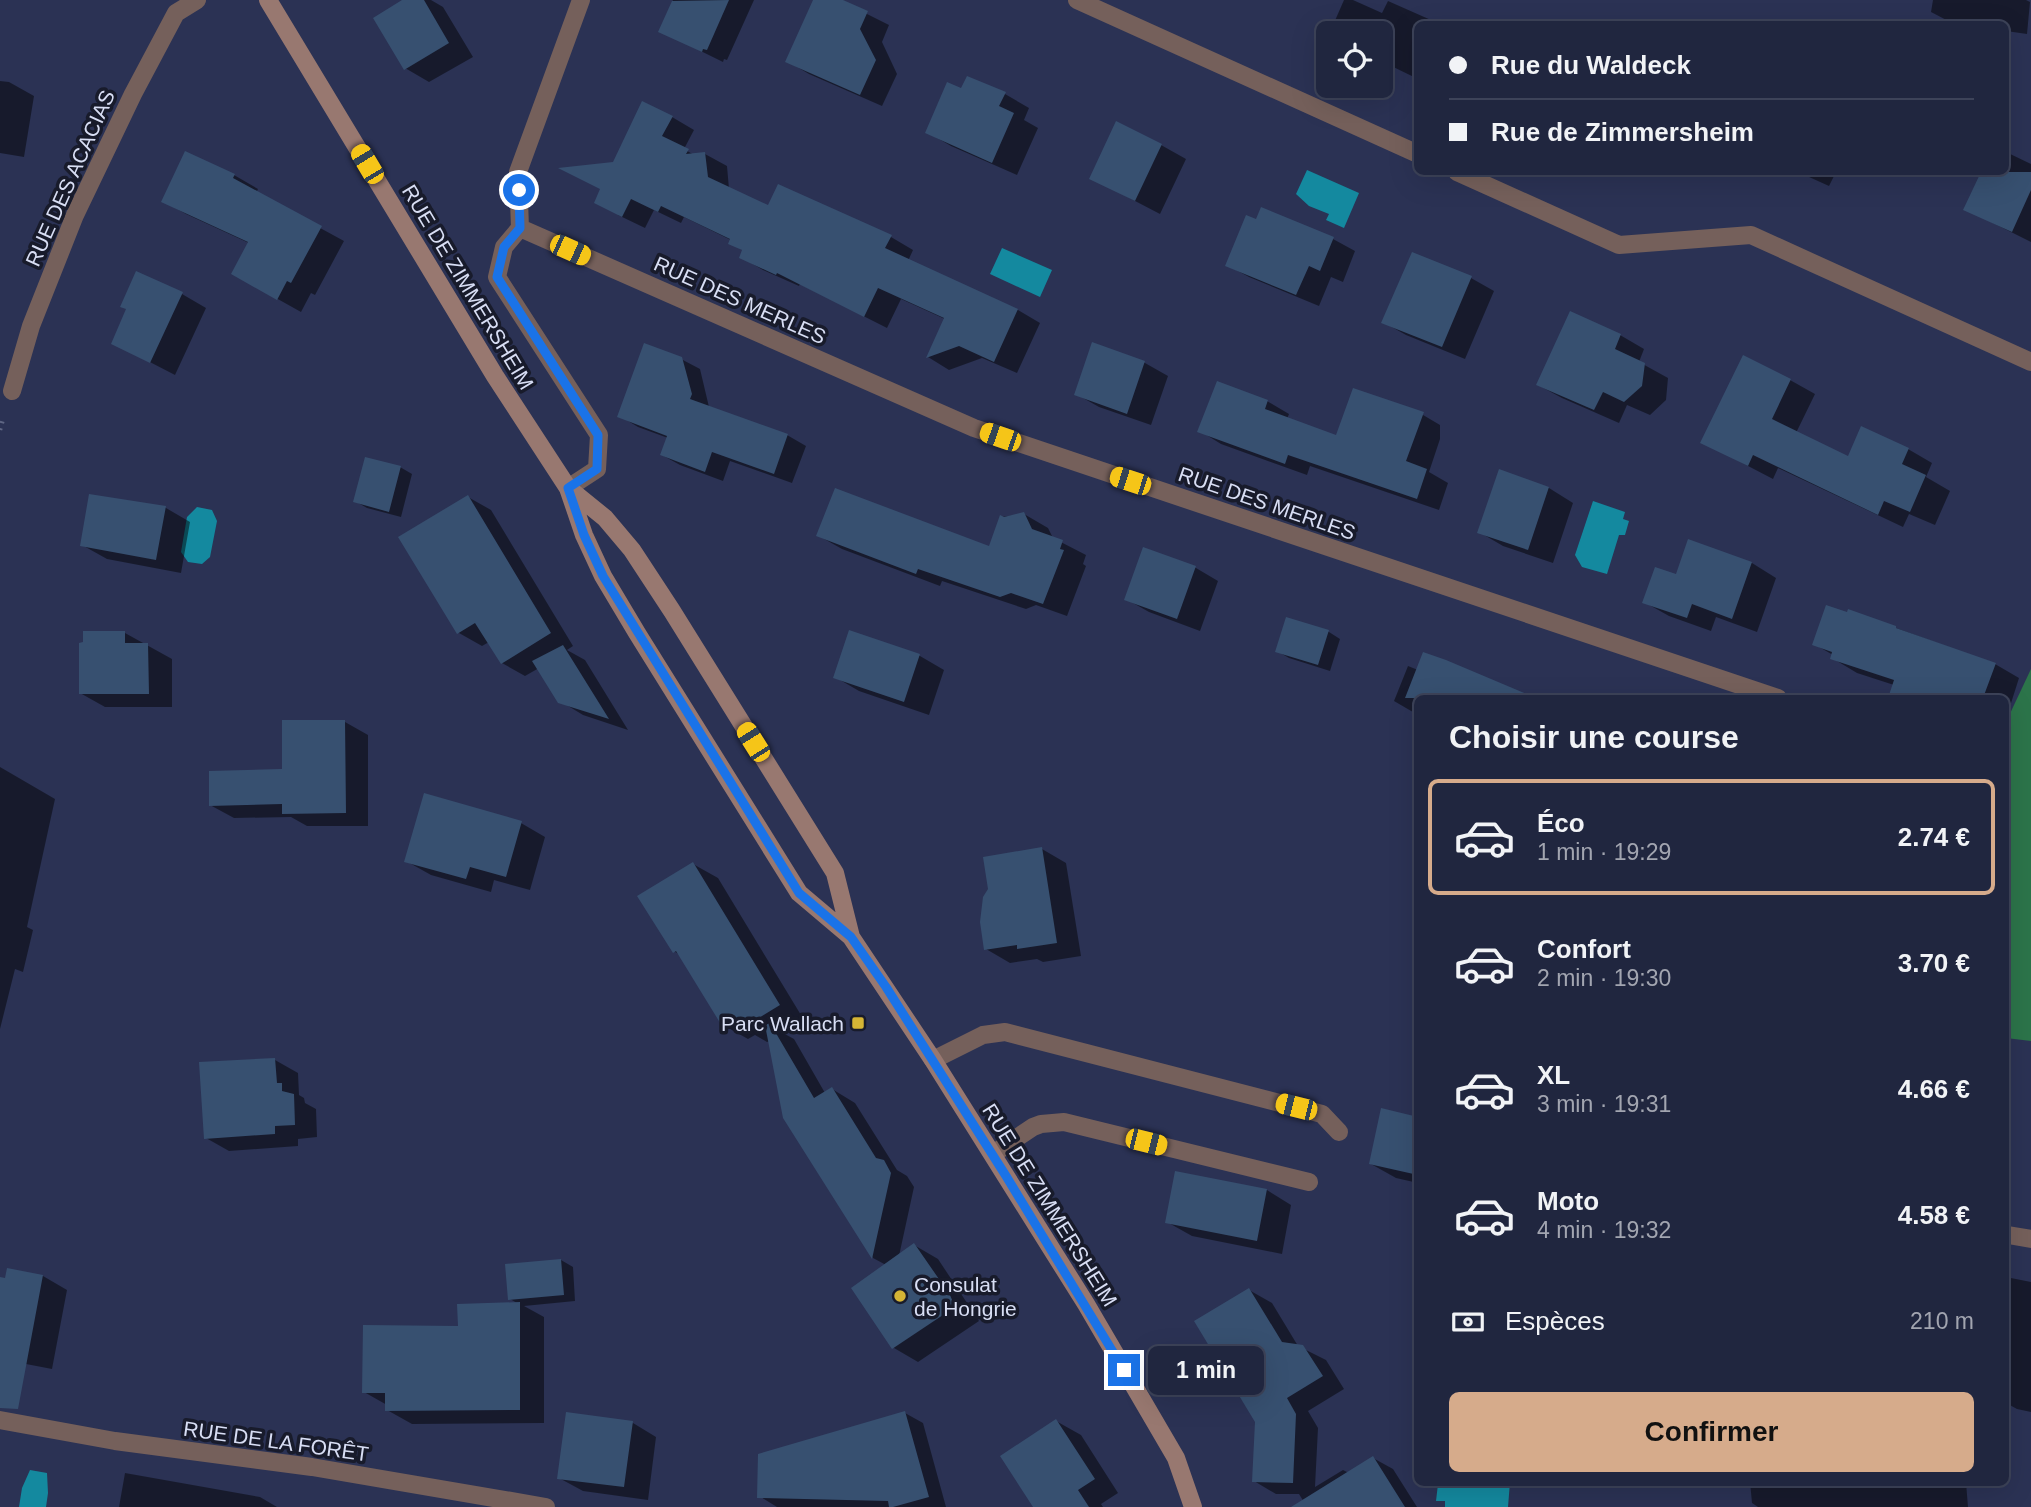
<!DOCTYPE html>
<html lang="fr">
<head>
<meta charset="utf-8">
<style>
  body { margin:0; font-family:Arial,sans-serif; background:#2d324a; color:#f1f3f6; height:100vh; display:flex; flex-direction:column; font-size:26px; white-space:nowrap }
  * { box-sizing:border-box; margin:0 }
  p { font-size:23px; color:#a2a5b0 }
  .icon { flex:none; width:38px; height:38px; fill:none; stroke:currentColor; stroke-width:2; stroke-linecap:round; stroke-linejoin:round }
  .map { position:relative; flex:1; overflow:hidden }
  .side { position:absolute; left:1414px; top:695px; width:595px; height:791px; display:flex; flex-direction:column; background:#20263f; border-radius:10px; box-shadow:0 7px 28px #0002,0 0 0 2px #3d4359 }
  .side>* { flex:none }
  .banner { position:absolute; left:1414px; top:21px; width:595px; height:154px; border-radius:10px; box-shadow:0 7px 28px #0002,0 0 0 2px #3d4359; display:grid; align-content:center; height:154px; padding:0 35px; background:#20263f }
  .buttons { position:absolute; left:1316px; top:21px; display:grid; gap:14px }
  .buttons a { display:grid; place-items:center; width:77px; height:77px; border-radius:10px; background:#20263f; box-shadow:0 7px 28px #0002,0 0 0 2px #3d4359; font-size:35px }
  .end { position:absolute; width:32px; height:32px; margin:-16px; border:9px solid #1a73e8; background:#fff; box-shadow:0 0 0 4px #fff }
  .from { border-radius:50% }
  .bubble { position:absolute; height:49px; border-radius:10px; background:#20263f; box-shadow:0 7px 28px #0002,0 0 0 2px #3d4359; font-size:23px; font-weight:700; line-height:49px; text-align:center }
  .car { position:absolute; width:21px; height:42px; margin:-21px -10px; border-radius:9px; box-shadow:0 0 5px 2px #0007; background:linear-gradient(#f5c518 24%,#345 0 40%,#f5c518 0 76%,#345 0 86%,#f5c518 0) }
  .banner b { display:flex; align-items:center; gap:24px; height:66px; font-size:26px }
  .banner b+b { border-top:2px solid #3d4359 }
  .banner i { width:18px; height:18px; background:#f1f3f6 }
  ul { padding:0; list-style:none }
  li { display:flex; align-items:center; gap:21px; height:116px; margin:0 14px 10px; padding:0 21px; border:4px solid transparent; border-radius:10px }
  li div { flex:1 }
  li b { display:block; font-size:26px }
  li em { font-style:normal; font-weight:700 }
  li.active { border-color:#d6ab8b }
  li>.icon { width:63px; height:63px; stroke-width:1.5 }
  h2 { padding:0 35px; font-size:32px; line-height:84px }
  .pay { display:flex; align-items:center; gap:18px; height:77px; padding:0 35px; font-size:26px }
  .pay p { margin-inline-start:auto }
  .action { display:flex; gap:14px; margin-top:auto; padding:14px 35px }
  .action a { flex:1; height:80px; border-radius:10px; background:#d6ab8b; color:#111; font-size:28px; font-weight:700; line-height:80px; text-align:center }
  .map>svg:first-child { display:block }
  .forest { fill:#2c744a }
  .water { fill:#14899f }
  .shadow { fill:#0007 }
  .building { fill:#375070 }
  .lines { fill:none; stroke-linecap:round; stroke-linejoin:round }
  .path { stroke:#5f6684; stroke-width:4.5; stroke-dasharray:2 5; stroke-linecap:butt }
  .service { stroke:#75605b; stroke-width:18 }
  .minor { stroke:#75605b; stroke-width:18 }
  .secondary { stroke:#987870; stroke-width:18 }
  .route { stroke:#1a73e8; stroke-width:9 }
  .poi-dot { fill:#d5b535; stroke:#181b2b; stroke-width:2.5 }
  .labels { text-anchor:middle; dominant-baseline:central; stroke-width:7; stroke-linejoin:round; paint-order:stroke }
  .street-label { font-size:21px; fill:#d8def4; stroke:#181b2b }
  .poi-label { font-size:21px; fill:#d8def4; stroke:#181b2b; text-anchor:end }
</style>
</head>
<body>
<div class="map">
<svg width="2031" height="1507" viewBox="0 0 2031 1507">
  <rect width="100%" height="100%" fill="#2b3254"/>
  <path class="forest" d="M2031 669V1041L2006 1038V722Z"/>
  <path class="water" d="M1307 170 1359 193 1344 228 1326 220 1329 214 1309 206 1296 194Z
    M1002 248 1052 270 1040 297 990 274Z
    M1593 501 1625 512 1623 519 1629 521 1625 535H1619L1607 574 1582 567 1575 555Z
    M197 507 212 510 217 521 210 557 202 564 188 562 181 552 187 517Z
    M30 1470 47 1473 48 1493 46 1507H19L22 1488Z
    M1447 1482H1510L1508 1507H1445V1501H1436L1438 1484H1446Z"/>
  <path class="shadow" d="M406 0H431L443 7 473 57 429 82 405 68Z
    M673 0H754L727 60 724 59 723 62 660 31Z
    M815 0H839L889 25 882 42 897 74 882 106 809 74 787 61Z
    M1344 0H1353L1382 13 1388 1 1440 24H1418V79L1381 61V33L1330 32Z
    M1933 0H2026L2030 2 2027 34 2006 31V24H1954L1931 12Z
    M0 81 9 82 34 96 24 157 0 153Z
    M962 91 1005 94 1029 108 1024 120 1038 128 1017 175 951 146 927 132Z
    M672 117 694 130 684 149 694 155 705 154 727 166 729 189 769 207 891 237 913 250 908 261 1018 310 1040 323 1017 373 982 358 949 370 928 357 945 319 901 299 887 328 800 284 799 286 763 270 741 257 744 251 730 243 731 240 684 217 681 223 654 210 645 228 618 215 614 163Z
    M1161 145 1186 159 1160 214 1091 178Z
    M2006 152 2031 164V242L1965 209 1983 172H2006Z
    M1798 172H1836L1829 186Z
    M234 175 258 189 256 193 344 241 315 295 311 293 301 312 233 274 249 243 186 214 163 201Z
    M1262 209 1333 239 1355 251 1343 282 1331 277 1319 306 1249 277 1227 265 1257 221Z
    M1471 278 1494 291 1465 359 1406 335 1383 322Z
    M182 294 206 308 175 375 113 343 128 310Z
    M1620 335 1644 349 1639 362 1668 378 1666 400 1650 415 1627 405 1619 423 1562 398 1538 385Z
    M1093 345 1145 363 1168 376 1151 425 1099 407 1076 394Z
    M681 359 700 369 709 407 787 435 806 446 792 483 730 461 723 481 680 465 662 455 668 438 638 427 620 416Z
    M1790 380 1815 394 1796 433 1849 458 1908 449 1932 463 1926 477 1950 491 1935 525 1909 514 1903 527 1778 468 1773 479 1702 442Z
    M1267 401 1289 414 1287 419 1337 437 1418 412 1440 425V439L1429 472 1448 483 1439 510 1310 466 1307 475 1221 444 1200 431Z
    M400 467 412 474 401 517 367 508 355 501Z
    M1500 471 1549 488 1573 503 1553 563 1503 546 1479 532Z
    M91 496 166 508 190 522 181 573 107 559 82 545Z
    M468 497 491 510 573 646 567 650 585 660 628 730 583 715 560 701 539 668 525 676 502 663 489 642 482 646 459 633Z
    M1024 514 1048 528 1053 538 1086 555 1083 564 1086 566 1067 616 1036 605 1026 609 942 581 940 586 842 549 819 536 990 548 1001 517Z
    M1690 542 1752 563 1776 578 1757 632 1716 617 1711 631 1669 616 1644 602 1677 577Z
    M1144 549 1196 568 1218 581 1200 631 1149 612 1126 599Z
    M1287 619 1329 632 1340 639 1330 671 1289 658 1277 651Z
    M1896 628 1995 664 2019 678 2006 719V698H1890L1894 685 1857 673 1832 658 1833 655 1814 644Z
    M850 632 920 656 944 670 929 715 859 691 835 677Z
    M125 633 172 659V707H105L80 693Z
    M1408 666 1418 670 1505 687 1525 698H1418V715L1394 701Z
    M345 722 368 735V826H307L291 817 234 818 210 805 284 771Z
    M0 767 55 799 27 927 33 930 23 972 15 969 0 1029Z
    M521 823 545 837 530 890 494 880 491 892 431 875 406 861Z
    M1042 849 1066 863 1081 956 1043 962 1037 959 1010 963 986 949Z
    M693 864 718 878 804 1020 783 1033 794 1039 825 1093 832 1089 855 1103 897 1170 907 1176 914 1187 899 1256 914 1245 938 1259 979 1321 918 1362 894 1348 853 1288 886 1265 873 1258 784 1116 770 1041 767 1042 755 1035 748 1039 723 1025 680 955 674 951Z
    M275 1060 298 1073 299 1095 304 1098 305 1103 316 1109 317 1137 298 1139V1146L229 1151 206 1138Z
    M1418 1119V1183L1396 1178 1371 1164Z
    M1267 1190 1291 1205 1282 1254 1192 1236 1167 1222Z
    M561 1260 573 1267 575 1301 524 1306 544 1317V1423L412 1424 387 1410V1405L364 1392 459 1328 517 1303 510 1299Z
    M9 1270 43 1276 67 1290 52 1369 0 1359V1278L7 1280Z
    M2006 1277 2031 1282V1412L2017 1409 2006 1403Z
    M1249 1290 1272 1303 1298 1346 1326 1360 1344 1389 1308 1411 1318 1428 1315 1487 1343 1470 1349 1473 1373 1458 1393 1469 1417 1507H1307L1299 1494H1276L1254 1481 1256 1422Z
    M905 1413 923 1423 946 1507H777L759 1496Z
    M1056 1421 1081 1435 1118 1493 1101 1504 1103 1507H1035Z
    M633 1423 656 1437 648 1500 583 1491 559 1478Z
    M125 1473 260 1497 277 1507H119Z
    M1750 1482H1966L1968 1507H1758L1752 1503Z"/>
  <path class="building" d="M402 0H424L449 43 404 70 373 18Z
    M729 0 707 50 703 49 702 52 658 32 672 1Z
    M813 0H843L868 11 860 29 876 60 860 95 785 62Z
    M967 76 1006 92 999 106 1014 113 992 163 925 133 947 82 961 88Z
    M642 101 673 116 662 136 689 149 686 154 705 152 708 177 768 205 778 184 892 235 885 248 1018 309 994 362 959 346 926 358 944 318 878 288 864 317 777 273 776 275 739 258 742 250 728 244 730 239 661 206 658 212 631 199 622 217 594 203 600 189 558 168 613 162Z
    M1116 121 1162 144 1135 201 1089 179Z
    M185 151 235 174 233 178 322 226 291 283 287 281 277 300 231 274 248 242 161 202Z
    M1981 172H2031V190L2012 232 1963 210Z
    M1261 207 1334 237 1320 271 1309 266 1296 295 1225 266 1246 215 1256 219Z
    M1412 252 1472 276 1442 347 1381 323Z
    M136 271 183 292 150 363 111 344 126 309 120 307Z
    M1570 311 1621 334 1615 349 1645 363 1642 386 1624 402 1603 392 1594 410 1536 385Z
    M1092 342 1145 361 1127 414 1074 395Z
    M644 343 682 357 692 394 690 399 788 434 774 474 712 452 705 472 660 455 667 436 617 417Z
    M1743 355 1791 379 1772 419 1848 456 1861 426 1909 448 1902 464 1926 475 1910 512 1884 501 1878 515 1753 455 1748 466 1700 443Z
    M1217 381 1268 400 1265 409 1336 435 1353 388 1424 412 1406 461 1427 469 1417 499 1288 455 1285 464 1197 432Z
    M365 457 401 466 389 512 353 502Z
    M1499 469 1549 487 1528 550 1477 533Z
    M835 488 989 546 1000 515 1004 517 1024 512 1032 529 1063 540 1060 549 1064 550 1043 604 1011 593 1000 597 918 569 916 574 816 536Z
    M89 494 166 506 156 560 80 546Z
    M468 495 551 633 501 664 475 623 457 634 398 537Z
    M1688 539 1752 562 1732 619 1692 604 1687 618 1642 603 1655 567 1676 574Z
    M1143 547 1196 566 1177 619 1124 600Z
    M1826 605 1847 612 1848 609 1896 626V628L1996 663 1983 698H1888L1894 680 1830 659 1832 652 1812 645Z
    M1286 617 1329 630 1318 665 1275 652Z
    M849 630 920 654 904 702 833 678Z
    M83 631H125V643H148L149 694H79V643L83 642Z
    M563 645 609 719 558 703 532 661Z
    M1423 652 1446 660 1536 698H1405Z
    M282 720H345L346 813 282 814V804L209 806V771L282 769Z
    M424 793 522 821 506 877 470 867 466 879 404 862Z
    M1042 847 1057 943 1017 949V945L984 950 980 922 983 897 988 889 983 857Z
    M693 862 780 1005 741 1029 735 1019 722 1026 676 951 673 953 637 896Z
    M770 1023 814 1098 832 1087 876 1158 884 1160 891 1173 872 1259 783 1118 765 1025Z
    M275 1058 277 1083H282V1091L294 1094 295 1125 275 1126V1134L204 1139 199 1062Z
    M1381 1108 1418 1117V1175L1369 1164Z
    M1175 1171 1267 1189 1257 1241 1165 1223Z
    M914 1243 950 1295 955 1307 892 1349 851 1288Z
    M561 1259 564 1295 508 1300 505 1264Z
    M7 1268 43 1275 18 1409 0 1408V1277L5 1278Z
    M1249 1288 1282 1342 1303 1345 1323 1376 1287 1398 1296 1414 1293 1483 1252 1482 1255 1422 1194 1321Z
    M520 1302V1410L385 1411V1393H362L363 1325 458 1326 457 1304Z
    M905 1411 929 1497 893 1507H889L888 1501 757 1498 758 1454Z
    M566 1412 633 1421 624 1487 557 1479Z
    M1056 1419 1095 1479 1078 1490 1089 1507H1033L1000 1456Z
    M1373 1456 1405 1507H1291Z"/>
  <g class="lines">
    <path class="path" d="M0 430 3 419"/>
    <path class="service" d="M933 1060 983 1035 1005 1032 1322 1114 1339 1132
      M993 1154 1033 1127 1041 1124 1064 1122 1309 1182
      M2008 1235 2031 1239"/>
    <path class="minor" d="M1077 0 1418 154
      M1457 172 1619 245 1751 235 2031 362
      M520 228 974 428 1778 698
      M12 391 31 326 75 215 133 94 176 13 197 0
      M568 488 597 469 599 435 497 277 504 247 520 228 518 172 581 0
      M0 1420 115 1441 312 1467 546 1507"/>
    <path class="secondary" d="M268 0 495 376 568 488 584 535 603 576 637 633 799 893 851 937 933 1060 1086 1304 1176 1458 1193 1507
      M568 488 605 518 632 550 672 611 835 873 851 937"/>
  </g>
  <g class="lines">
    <path class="route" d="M519 190 520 228 504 247 497 277 598 435 597 469 568 488 584 535 603 576 799 893 851 937 886 987 1006 1176 1124 1370"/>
  </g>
  <g class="poi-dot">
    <rect x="851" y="1016" width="14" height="14" rx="3.5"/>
    <circle cx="900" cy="1296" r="7"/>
  </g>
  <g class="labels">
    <g class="street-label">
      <text transform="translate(70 178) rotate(-66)">RUE DES ACACIAS</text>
      <text transform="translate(468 287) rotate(59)">RUE DE ZIMMERSHEIM</text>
      <text transform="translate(740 300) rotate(24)">RUE DES MERLES</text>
      <text transform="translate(1267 503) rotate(19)">RUE DES MERLES</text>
      <text transform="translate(1050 1205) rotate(58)">RUE DE ZIMMERSHEIM</text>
      <text transform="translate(276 1441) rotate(8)">RUE DE LA FORÊT</text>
    </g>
    <g class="poi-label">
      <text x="844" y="1023">Parc Wallach</text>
      <text x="914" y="1284" text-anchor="start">Consulat<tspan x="914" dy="24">de Hongrie</tspan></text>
    </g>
  </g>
</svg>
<div class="buttons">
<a><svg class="icon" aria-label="locate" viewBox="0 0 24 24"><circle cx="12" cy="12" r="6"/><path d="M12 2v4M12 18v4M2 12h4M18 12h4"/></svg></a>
</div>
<i class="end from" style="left:519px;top:190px"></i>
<i class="end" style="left:1124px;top:1370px"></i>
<div class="bubble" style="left:1148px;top:1346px;width:116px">1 min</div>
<i class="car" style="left:367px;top:164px;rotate:329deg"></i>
<i class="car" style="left:570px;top:250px;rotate:114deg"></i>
<i class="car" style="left:1000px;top:437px;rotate:289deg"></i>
<i class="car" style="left:1130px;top:481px;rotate:288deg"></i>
<i class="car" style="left:753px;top:742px;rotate:328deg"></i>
<i class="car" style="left:1296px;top:1107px;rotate:284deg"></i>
<i class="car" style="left:1146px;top:1142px;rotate:104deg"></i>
<div class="banner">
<b><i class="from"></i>Rue du Waldeck</b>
<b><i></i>Rue de Zimmersheim</b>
</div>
<section class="side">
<h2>Choisir une course</h2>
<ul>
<li class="active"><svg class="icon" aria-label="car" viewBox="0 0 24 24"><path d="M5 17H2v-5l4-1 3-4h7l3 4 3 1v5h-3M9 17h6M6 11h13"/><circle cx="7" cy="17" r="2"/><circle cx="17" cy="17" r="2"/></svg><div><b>Éco</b><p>1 min · 19:29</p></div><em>2.74 €</em></li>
<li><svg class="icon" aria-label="car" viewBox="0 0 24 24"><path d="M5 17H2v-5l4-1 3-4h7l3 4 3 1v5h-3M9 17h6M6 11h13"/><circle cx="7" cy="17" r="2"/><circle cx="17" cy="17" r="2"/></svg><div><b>Confort</b><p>2 min · 19:30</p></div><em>3.70 €</em></li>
<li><svg class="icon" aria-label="car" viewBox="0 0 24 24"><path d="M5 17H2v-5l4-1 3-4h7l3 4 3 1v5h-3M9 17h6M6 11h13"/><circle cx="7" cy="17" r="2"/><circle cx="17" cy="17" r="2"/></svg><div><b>XL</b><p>3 min · 19:31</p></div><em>4.66 €</em></li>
<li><svg class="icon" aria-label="car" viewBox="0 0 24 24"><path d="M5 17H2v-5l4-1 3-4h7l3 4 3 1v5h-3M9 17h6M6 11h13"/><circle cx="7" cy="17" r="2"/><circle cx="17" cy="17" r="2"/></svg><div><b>Moto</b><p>4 min · 19:32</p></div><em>4.58 €</em></li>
</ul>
<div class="pay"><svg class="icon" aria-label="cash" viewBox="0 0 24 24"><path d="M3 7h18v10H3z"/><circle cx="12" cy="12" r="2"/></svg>Espèces<p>210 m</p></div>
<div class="action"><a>Confirmer</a></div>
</section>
</div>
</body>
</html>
